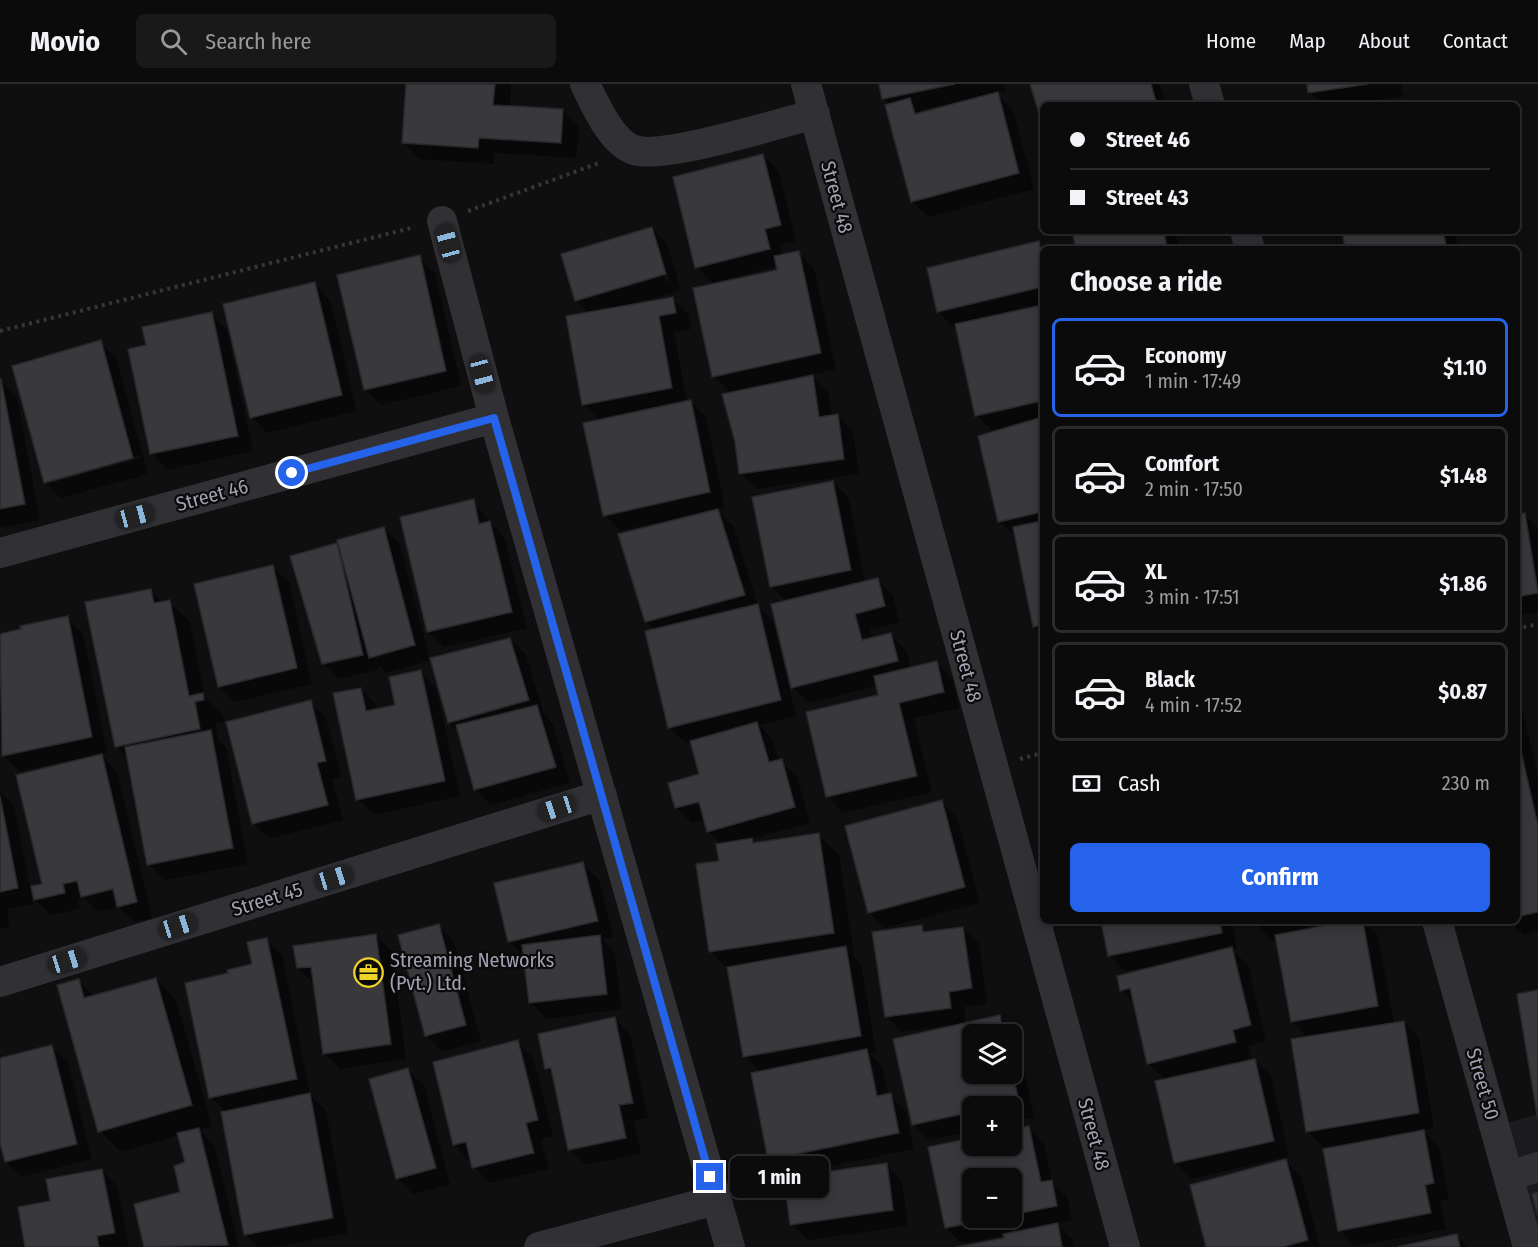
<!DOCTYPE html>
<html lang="en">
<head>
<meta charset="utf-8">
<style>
  body { margin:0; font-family:"Fira Sans Condensed",sans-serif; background:#19191a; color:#f1f3f6; height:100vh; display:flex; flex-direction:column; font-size:22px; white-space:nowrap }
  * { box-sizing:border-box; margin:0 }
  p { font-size:20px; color:#9a9b9d }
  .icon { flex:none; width:33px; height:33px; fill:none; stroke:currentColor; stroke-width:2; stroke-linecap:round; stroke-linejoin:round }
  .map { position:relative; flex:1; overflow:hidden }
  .panel { position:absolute; left:1040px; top:162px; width:480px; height:678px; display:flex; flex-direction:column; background:#0b0b0c; border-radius:9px; box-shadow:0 3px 15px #0003,0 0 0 2px #2b2b2d }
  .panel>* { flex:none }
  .banner { position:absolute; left:1040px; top:18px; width:480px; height:132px; border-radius:9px; box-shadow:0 3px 15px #0003,0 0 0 2px #2b2b2d; display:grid; align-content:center; height:132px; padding:0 30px; background:#0b0b0c }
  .buttons { position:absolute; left:962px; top:940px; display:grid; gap:12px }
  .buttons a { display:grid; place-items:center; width:60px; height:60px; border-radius:9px; background:#0b0b0c; box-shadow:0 3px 15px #0003,0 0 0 2px #2b2b2d; font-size:30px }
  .end { position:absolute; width:27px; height:27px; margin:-14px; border:8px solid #2563eb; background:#fff; box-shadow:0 0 0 3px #fff }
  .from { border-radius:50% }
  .bubble { position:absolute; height:42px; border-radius:9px; background:#0b0b0c; box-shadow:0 3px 15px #0003,0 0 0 2px #2b2b2d; font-size:20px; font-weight:700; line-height:42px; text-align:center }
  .car { position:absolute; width:18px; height:36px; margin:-18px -9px; border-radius:8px; box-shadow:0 0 4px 2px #0007; background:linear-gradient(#222 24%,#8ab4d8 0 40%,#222 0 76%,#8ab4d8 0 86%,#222 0) }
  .banner b { display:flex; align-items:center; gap:21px; height:57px; font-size:22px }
  .banner b+b { border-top:2px solid #2b2b2d }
  .banner i { width:15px; height:15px; background:#f1f3f6 }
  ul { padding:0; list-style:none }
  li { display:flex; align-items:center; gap:18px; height:99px; margin:0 12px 9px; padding:0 18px; border:3px solid #2b2b2d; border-radius:9px }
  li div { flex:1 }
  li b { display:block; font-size:22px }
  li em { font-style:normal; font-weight:700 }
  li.selected { border-color:#2563eb }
  li>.icon { width:54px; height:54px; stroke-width:1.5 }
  h2 { padding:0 30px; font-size:27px; line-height:72px }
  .pay { display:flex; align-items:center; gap:15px; height:66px; padding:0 30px; font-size:22px }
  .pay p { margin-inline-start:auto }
  .button { display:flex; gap:12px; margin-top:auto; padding:12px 30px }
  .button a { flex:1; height:69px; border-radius:9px; background:#2563eb; color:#fff; font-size:24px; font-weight:700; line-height:69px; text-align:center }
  header { display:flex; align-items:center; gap:36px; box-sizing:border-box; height:84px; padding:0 30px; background:#0b0b0c; border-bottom:2px solid #2b2b2d }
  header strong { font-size:28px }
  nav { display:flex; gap:33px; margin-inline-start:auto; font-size:21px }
  .search { width:420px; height:54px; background:#19191a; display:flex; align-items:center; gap:15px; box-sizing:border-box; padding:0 21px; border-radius:9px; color:#9a9b9d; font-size:22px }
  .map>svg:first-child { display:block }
  .built { fill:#1b1b1d }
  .shadow { fill:#0007; fill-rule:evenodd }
  .building { fill:#39393d; stroke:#29292c; stroke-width:1.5 }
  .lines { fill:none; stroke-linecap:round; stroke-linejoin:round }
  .path { stroke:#36363c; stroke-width:4; stroke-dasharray:3 4.5; stroke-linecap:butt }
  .minor { stroke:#303035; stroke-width:30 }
  .route { stroke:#2563eb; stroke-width:8 }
  .labels { text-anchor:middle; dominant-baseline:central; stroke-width:4.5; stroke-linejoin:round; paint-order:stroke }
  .street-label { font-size:20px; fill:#a0a2b1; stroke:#0a0a0b }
  .poi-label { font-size:20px; fill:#a0a2b1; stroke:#0a0a0b; text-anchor:start }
</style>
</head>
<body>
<header>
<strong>Movio</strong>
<div class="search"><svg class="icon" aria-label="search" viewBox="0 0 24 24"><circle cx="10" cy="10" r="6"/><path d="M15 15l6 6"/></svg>Search here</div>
<nav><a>Home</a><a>Map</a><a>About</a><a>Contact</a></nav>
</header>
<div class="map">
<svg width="1538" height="1163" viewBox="0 0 1538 1163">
  <rect width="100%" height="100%" fill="#0f0f10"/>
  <path class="built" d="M1538 1030V1146L1506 1039Z"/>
  <path class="shadow" d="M408 0H511L510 23 563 27 579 43 576 74 494 69V80L420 75 404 59Z
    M881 0H1004L1006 8 997 10 1013 26 1034 105 928 133 912 117 890 21 884 14ZM954 19 955 21 924 30 920 26Z
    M1032 0H1160L1167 21H1042V34Z
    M1309 0H1401L1403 12 1371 17 1375 21H1364L1369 18 1323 21 1310 8Z
    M763 72 779 87 796 157 780 161 783 172 798 168 814 184 836 285 811 291 828 308 832 333 838 332 853 348 859 390 757 405 741 390 731 310 714 292 779 187 778 182 712 199 697 183Z
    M652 144 667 160 681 206 639 218V220L672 214 688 230 691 245 674 248 687 318 690 317 706 333 725 424 717 426 734 443 758 522 773 537 796 632 759 641 773 656 779 677 797 692 810 739 751 755 756 760 818 751 839 771 854 869 851 870 861 880 876 968 869 969 882 982 889 1011 906 1027 914 1065 786 1091 770 1075 761 989 745 972 729 886 710 867 722 761 708 747 705 736 692 739 676 723 701 691 691 658 685 659 669 643 655 546 646 537 656 439 620 447 605 431 600 337 584 320 589 229 576 216ZM656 161H659L669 197 666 198Z
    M1074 147H1175L1179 165H1078Z
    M1343 147H1455L1458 165H1347Z
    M1038 158 1045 165H1042V551L1034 542 1017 453 999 438 994 349 976 331 957 243 954 244 938 228 928 185Z
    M419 173 435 189 461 302 381 321 365 306Z
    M315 200 330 216 357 327 267 349 252 333Z
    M211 230 227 246 253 367 168 386 152 370 130 266 147 263Z
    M100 258 116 274 148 390 61 414 45 399 14 283ZM140 371 141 374 54 398V395Z
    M0 297 17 313 40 436 0 444Z
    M833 398 849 414 865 498 877 495 893 511 900 538 870 545 872 555 891 551 906 567 911 585 936 579 952 594 959 624 914 634 932 708 843 729 828 713 808 629 880 612 878 601 809 619 793 603 787 518 771 502Z
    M473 417 505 455 527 544 444 563 428 548Z
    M1516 417 1520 432 1524 431 1538 444V528L1516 531Z
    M384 445 400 460 430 576 510 555 526 571 544 630 552 638 570 699 491 721 475 705 460 649 449 638 432 576 386 589 377 579 378 586 339 595 323 579 337 461 342 466Z
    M273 483 289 499 312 600 235 618 219 602Z
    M151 507 163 519 169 518 190 538 205 614 223 631 224 637 215 639 218 656 226 664 248 780 165 796 149 780 129 675 116 662Z
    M67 534 83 550 107 669 100 670 117 688 152 834 134 838 119 823 98 828 85 814 78 816 80 825 51 831 35 816 44 801 73 679 72 676 19 687 3 671 0 655V551Z
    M421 588 436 604 460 712 374 731 358 715 361 605 376 621 377 626 397 622Z
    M1516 602 1538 690V847L1524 851 1510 837H1516Z
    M310 618 326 634 341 693 332 695 343 736 269 755 253 739Z
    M0 708 14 722 33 820 7 825 10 843 0 845Z
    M942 718 957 734 980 819 885 844 869 828Z
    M583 780 599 796 613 853 602 855 615 869 622 925 547 935 531 919 525 873 510 858 496 801Z
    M1103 837H1232L1237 865 1232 866 1248 881 1266 957 1248 962 1251 974 1245 976 1246 978 1255 976 1271 992 1289 1072 1191 1095 1175 1079 1166 996 1149 980 1134 919 1122 906 1152 884 1151 882 1125 887 1109 871Z
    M1253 837H1367L1364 838 1378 852 1394 940 1404 938 1419 954 1434 1044 1423 1046 1439 1063 1449 1115 1440 1117 1446 1145 1355 1162 1340 1146 1345 1060 1323 1063 1307 1047 1308 954 1292 937 1277 856 1273 857Z
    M438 842 454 857 481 957 442 968 427 952 400 852Z
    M921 843 928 849 963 844 979 860 987 920 964 923 966 941 1000 933 1016 949 1034 1033 1011 1038V1023H972V1047L929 1056 913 1040 954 943V941L902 948 886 932ZM972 951H1011V990H972Z
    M376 852 392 867 406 975 340 985 324 969 315 900 298 884Z
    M266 856 282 871 310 1011 326 1027 348 1149 275 1163H258L245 1150 226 1028 211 1013 230 891 254 881Z
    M156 895 176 916 212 1042 199 1046 214 1061 239 1163H146L136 1121 182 1110 186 1079 180 1051 121 1068 100 1047 79 897 95 913Z
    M615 935 630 951 648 1034 634 1037 641 1070 585 1081 570 1066 554 992 546 984Z
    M517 958 533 974 553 1052 541 1055 549 1085 489 1099 455 1061Z
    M52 963 68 978 92 1075 22 1093 6 1078 0 1053V976Z
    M408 986 424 1002 450 1100 413 1110 397 1094Z
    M1028 1044 1044 1060 1052 1099 1067 1113 1072 1137 1057 1140 1073 1156 1074 1163H964L1006 1155 1005 1151 962 1159 946 1144 972 1055V1062H1011V1047ZM972 1095H1011V1134H972Z
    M1285 1077 1301 1092 1320 1163H1208Z
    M886 1081 902 1097 908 1142 808 1156 792 1140Z
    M101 1086 117 1102 129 1163H27L52 1118Z
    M1456 1151 1468 1163H1404Z"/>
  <path class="building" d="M406 0H495L493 21 563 25 561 59 479 54 478 64 402 59Z
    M879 0H955L882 15Z
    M1030 0H1151L1157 21H1042V39Z
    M1307 0H1368L1308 9Z
    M998 8 1019 89 911 118 885 21 910 14 915 30Z
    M763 70 781 141 765 145 770 165 695 184 673 93Z
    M652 143 666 190 575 217 561 170Z
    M1072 147H1164L1167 163 1076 165Z
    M1342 147H1443L1447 165H1345Z
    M1039 157 1042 173V203L937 228 927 184Z
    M799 167 821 269 712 293 693 204 777 186 774 172Z
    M420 171 446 287 364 306 337 191Z
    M315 198 342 311 250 334 223 220Z
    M673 213 676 229 659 232 672 304 582 321 566 232Z
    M1042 221V317L975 332 955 240Z
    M212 228 238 352 150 370 128 265 146 261 142 243Z
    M101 256 133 374 44 399 12 282Z
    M813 291 819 333 838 330 844 375 739 390 735 358 722 310Z
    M1 295 25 420 0 425V296Z
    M691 316 710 408 603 432 583 339Z
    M1042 333V428L998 438 978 352Z
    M833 397 851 486 770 503 752 413Z
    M474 415 479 440 490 437 512 528 427 548 400 433Z
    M718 425 745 511 645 538 618 450Z
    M1525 429 1538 509 1516 513V431Z
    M1042 437V541L1033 543 1013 443Z
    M384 443 415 561 369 574 337 456Z
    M337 459 363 571 322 580 290 472Z
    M273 481 297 584 218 603 194 500Z
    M878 494 885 522 855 530 858 541 862 556 891 549 898 577 791 604 771 520Z
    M151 505 154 519 170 516 189 612 203 609 204 616 195 618 200 645 115 663 85 518Z
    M758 520 781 616 668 644 645 547Z
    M68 532 92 653 2 672 0 550 21 545 20 542Z
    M510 554 529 616 448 639 430 574Z
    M937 577 944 608 899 619 917 692 826 713 806 628 878 611 874 592Z
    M421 586 445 697 356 716 333 609 361 604 366 627 395 621 389 593Z
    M311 616 326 677 317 679 328 721 252 740 226 638Z
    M537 621 556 683 474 706 456 641Z
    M757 638 769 678 782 675 795 723 707 748 699 718 675 724 668 699 699 690 690 657Z
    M1516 645 1538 742V828L1516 833Z
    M211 646 233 764 147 781 125 663Z
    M102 670 137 818 117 823 113 805 81 813 77 797 63 800 65 809 34 816 31 802 42 800 16 691Z
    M0 712 18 804 0 808Z
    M942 716 965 803 868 829 845 742Z
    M819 749 834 849 709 868 696 780 719 777 716 760 752 754 753 759Z
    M583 778 598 837 508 858 494 799Z
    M1101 837H1220L1222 849 1108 872Z
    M1348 837H1363L1378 922 1291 938 1275 851Z
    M439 840 466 941 425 952 398 851Z
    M922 841 923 848 963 843 972 904 949 908 951 924 885 933 872 848Z
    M376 850 391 960 323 970 311 883 297 884 293 862Z
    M600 851 607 910 529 919 522 861Z
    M267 854 297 995 209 1014 185 899 228 889 227 886 252 880 247 858Z
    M846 862 861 952 743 973 727 883Z
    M1232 863 1251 941 1233 946 1236 958 1147 980 1130 904 1120 907 1117 892Z
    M156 894 192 1021 98 1048 57 901 79 895 84 914Z
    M1538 906V1037L1517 910Z
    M1000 931 1004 951H972V990H1011V981L1019 1018 994 1023H972V1028L912 1041 893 955Z
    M615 933 633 1019 619 1021 626 1054 568 1066 551 984 545 985 538 950Z
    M1404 937 1419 1029 1306 1048 1291 955Z
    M518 956 538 1036 526 1039 534 1069 472 1084 466 1058 453 1061 433 978Z
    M52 961 77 1060 5 1078 0 1059V974Z
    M867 965 877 1012 891 1009 899 1049 768 1076 751 989Z
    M1255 975 1274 1057 1174 1079 1155 997Z
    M408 984 436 1084 396 1095 369 995Z
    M310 1009 333 1134 244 1151 221 1028Z
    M1029 1042 1041 1098 1052 1096 1057 1122 1011 1131V1095H972V1134H996L945 1144 928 1063 972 1054V1062H1011V1046Z
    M199 1044 228 1161 144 1163 134 1120 180 1108 174 1082 185 1078 177 1049Z
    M1424 1046 1434 1099 1425 1101 1431 1129 1338 1147 1323 1065Z
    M1286 1075 1308 1156 1283 1163H1206L1190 1101Z
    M887 1079 893 1126 790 1141 784 1094Z
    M102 1085 115 1149 97 1152 99 1163H25L18 1123 50 1117 46 1095Z
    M1538 1108V1132L1532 1110Z
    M1058 1139 1062 1163H956L1004 1154 1003 1150Z
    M1457 1150 1460 1163H1397Z"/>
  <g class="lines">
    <path class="path" d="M468 127 599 79
      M0 247 415 143
      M1516 545 1538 540
      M1020 675 1042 669"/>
    <path class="minor" d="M585 0C595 20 611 58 634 66 663 76 780 39 815 30
      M806 0 1125 1163
      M1204 0 1210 21
      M442 137 494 334 730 1163
      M1245 147 1250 165
      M0 469 494 334
      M1437 837 1528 1163
      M0 898 602 711
      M1509 1092 1538 1083
      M539 1163 716 1116"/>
  </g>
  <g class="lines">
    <path class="route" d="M292 389 494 334 710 1093"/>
  </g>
  <defs>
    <symbol id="office-ring" viewBox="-11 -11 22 22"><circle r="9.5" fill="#0a0a0b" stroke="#f0d327" stroke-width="1.5"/><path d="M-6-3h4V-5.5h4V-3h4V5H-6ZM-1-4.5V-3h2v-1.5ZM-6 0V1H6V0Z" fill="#f0d327"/></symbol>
  </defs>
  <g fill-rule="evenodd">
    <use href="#office-ring" x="352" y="872" width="33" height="33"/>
  </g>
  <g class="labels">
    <g class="street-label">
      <text transform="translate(837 113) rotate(75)">Street 48</text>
      <text transform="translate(212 411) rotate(-15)">Street 46</text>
      <text transform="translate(966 582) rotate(75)">Street 48</text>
      <text transform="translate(267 815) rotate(-17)">Street 45</text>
      <text transform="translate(1483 1000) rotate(74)">Street 50</text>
      <text transform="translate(1094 1050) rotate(75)">Street 48</text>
    </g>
    <g class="poi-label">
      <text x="390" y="876">Streaming Networks<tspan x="390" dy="23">(Pvt.) Ltd.</tspan></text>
    </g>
  </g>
</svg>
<div class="buttons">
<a><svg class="icon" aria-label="layers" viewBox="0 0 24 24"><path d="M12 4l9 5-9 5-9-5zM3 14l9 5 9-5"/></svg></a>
<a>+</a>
<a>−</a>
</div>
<i class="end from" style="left:292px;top:389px"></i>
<i class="end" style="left:710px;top:1093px"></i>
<div class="bubble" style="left:730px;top:1072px;width:99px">1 min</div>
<i class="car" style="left:448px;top:159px;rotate:345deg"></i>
<i class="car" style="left:482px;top:290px;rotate:165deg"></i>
<i class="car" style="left:135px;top:432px;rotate:75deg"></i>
<i class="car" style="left:557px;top:724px;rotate:252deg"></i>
<i class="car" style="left:334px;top:794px;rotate:73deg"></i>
<i class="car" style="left:178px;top:842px;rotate:73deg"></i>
<i class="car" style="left:67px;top:877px;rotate:73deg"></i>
<div class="banner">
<b><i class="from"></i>Street 46</b>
<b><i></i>Street 43</b>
</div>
<section class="panel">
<h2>Choose a ride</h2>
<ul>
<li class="selected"><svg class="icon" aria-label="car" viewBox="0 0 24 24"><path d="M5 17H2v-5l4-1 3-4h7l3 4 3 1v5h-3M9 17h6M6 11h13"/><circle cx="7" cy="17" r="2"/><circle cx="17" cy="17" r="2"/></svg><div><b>Economy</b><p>1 min · 17:49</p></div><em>$1.10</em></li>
<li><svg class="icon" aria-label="car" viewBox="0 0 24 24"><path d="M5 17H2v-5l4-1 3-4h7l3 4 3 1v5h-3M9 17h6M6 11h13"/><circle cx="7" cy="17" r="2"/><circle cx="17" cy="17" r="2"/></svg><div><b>Comfort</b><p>2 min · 17:50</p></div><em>$1.48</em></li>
<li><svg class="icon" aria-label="car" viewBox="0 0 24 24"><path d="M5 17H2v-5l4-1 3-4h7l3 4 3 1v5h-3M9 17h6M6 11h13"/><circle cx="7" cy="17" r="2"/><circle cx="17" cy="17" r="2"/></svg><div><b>XL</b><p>3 min · 17:51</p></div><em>$1.86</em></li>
<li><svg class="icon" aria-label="car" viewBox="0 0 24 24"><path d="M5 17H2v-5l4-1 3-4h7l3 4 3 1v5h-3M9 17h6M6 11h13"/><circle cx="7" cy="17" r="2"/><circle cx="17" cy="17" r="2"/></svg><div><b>Black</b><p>4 min · 17:52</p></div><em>$0.87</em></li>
</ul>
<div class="pay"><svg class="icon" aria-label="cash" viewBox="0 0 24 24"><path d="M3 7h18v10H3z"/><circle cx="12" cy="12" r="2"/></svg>Cash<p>230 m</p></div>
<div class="button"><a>Confirm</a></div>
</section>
</div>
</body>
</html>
